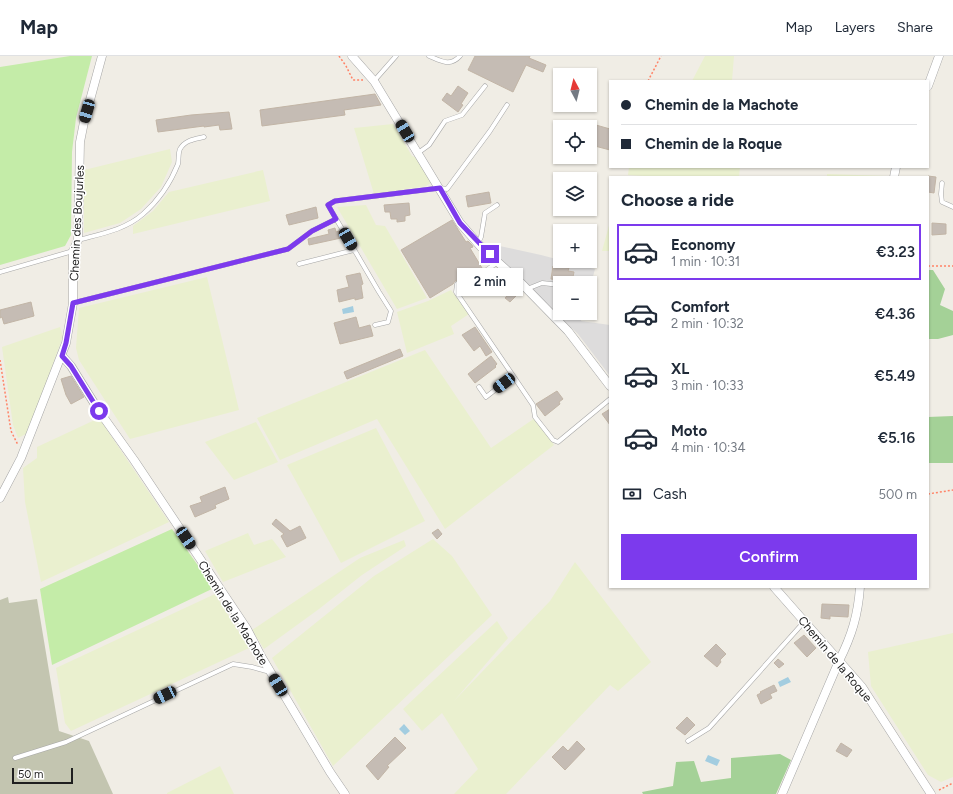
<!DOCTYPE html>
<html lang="en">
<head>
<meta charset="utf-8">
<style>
  body { margin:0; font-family:Figtree,sans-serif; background:#f2f2f3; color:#1f2937; height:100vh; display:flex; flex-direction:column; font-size:15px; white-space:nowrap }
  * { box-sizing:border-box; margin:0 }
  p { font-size:13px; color:#747a83 }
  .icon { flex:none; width:22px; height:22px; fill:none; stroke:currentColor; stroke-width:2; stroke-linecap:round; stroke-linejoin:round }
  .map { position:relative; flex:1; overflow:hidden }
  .drawer { position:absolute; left:609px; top:120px; width:320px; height:412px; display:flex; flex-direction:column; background:#fff; border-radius:0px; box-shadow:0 1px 3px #0004 }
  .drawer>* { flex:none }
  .guide { position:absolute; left:609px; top:24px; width:320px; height:88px; border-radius:0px; box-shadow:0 1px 3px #0004; display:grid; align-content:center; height:88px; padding:0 12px; background:#fff }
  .needle { width:26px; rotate:353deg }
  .buttons { position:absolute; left:553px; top:12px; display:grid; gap:8px }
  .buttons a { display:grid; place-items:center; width:44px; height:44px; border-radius:0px; background:#fff; box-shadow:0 1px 3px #0004; font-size:20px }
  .scale { position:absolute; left:12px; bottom:10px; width:61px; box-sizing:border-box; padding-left:4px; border:2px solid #1f1f1f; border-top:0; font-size:11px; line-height:14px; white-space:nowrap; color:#1f1f1f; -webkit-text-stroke:3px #fff; paint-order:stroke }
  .end { position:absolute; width:18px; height:18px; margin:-9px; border:5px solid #7c3aed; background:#fff; box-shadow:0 0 0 2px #fff }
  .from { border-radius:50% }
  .bubble { position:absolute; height:28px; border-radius:0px; background:#fff; box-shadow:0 1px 3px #0004; font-size:13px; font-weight:600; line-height:28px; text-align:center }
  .car { position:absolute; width:12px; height:24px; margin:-12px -6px; border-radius:5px; box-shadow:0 0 3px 1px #0007; background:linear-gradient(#222 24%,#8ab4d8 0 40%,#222 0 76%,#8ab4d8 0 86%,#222 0) }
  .guide b { display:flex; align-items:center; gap:14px; height:38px; font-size:15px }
  .guide b+b { border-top:1px solid #e0e1e3 }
  .guide i { width:10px; height:10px; background:#1f2937 }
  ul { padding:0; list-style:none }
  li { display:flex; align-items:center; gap:12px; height:56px; margin:0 8px 6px; padding:0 4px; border:2px solid transparent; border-radius:0px }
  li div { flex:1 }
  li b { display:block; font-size:15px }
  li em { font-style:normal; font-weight:600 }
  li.current { border-color:#7c3aed }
  li>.icon { width:36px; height:36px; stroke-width:1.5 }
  h2 { padding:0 12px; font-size:18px; line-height:48px }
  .pay { display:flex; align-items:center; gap:10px; height:44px; padding:0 12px; font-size:15px }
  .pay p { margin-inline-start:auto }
  .primary-button { display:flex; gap:8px; margin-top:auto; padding:8px 12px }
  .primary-button a { flex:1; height:46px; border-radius:0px; background:#7c3aed; color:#fff; font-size:16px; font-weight:600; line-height:46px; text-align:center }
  header { display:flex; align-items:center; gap:24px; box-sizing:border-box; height:56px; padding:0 20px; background:#fff; border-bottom:1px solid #e0e1e3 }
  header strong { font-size:19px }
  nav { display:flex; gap:22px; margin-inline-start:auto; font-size:14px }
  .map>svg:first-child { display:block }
  .residential { fill:#dddcdc }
  .construction { fill:#c3c5b0 }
  .farmland { fill:#eaf0cf }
  .grass { fill:#c4eca8 }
  .forest { fill:#a4d197 }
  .water { fill:#a3cde0 }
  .building { fill:#c5bcb4; stroke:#c2b5a6 }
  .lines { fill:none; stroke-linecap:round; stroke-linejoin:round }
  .service-casing { stroke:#a6a6a6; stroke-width:5 }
  .minor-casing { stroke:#a6a6a6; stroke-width:9 }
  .path { stroke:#ff8367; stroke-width:1.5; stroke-dasharray:2 2; stroke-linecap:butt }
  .service { stroke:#fff; stroke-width:4 }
  .minor { stroke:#fff; stroke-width:8 }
  .route { stroke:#7c3aed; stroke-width:5 }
  .labels { text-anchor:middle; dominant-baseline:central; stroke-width:3; stroke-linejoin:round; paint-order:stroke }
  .street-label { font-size:12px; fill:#1f1f1f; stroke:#fff }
</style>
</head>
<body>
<header>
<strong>Map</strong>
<nav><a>Map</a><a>Layers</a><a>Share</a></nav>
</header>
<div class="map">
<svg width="953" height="738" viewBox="0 0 953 738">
  <rect width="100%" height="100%" fill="#f0ede5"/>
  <path class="residential" d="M481 186 541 199 560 204V205L595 213 590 232V227H560V257H583L581 265 610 269V320L578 278Z"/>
  <path class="construction" d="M8 541 9 547 37 543 59 675 89 685 113 738H0V544Z"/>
  <path class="farmland" d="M705 0H734L732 25H692Z
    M393 68 412 100 417 102 430 123 431 127 426 130 374 138 354 72Z
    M170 93 172 106 161 131 141 153 120 167 84 177V114Z
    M629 111H740L739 121H660L628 119Z
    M263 114 270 145 133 178V170L153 155 169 136Z
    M827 118 887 120 886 121H827Z
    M366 149 376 169 385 170 427 242 397 253 337 151Z
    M610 166V195H602Z
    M207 221 239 354 130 383 79 304 76 292 79 252Z
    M451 234 469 258 451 270 454 278 407 297 397 256 428 245Z
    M60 271 63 280 44 334 26 378 18 382 13 369 2 291Z
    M425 294 491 392 535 362 554 389 445 473 377 363 280 404 257 362Z
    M99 362 169 466 41 526 25 446 23 412 37 402V391Z
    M256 366 278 406 234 424 205 386Z
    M376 372 425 465 341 507 287 409Z
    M248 477 254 489 272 483 286 501 223 526 205 495Z
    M433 483 452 500 492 559 333 710 272 602 374 520Z
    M404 484 406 490 362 519 319 553 264 593 252 574 360 502Z
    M575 506 651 606 618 635 610 629 506 738H454L478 713 442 657 422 675 403 653 497 565 508 582 454 645 550 545Z
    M215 538 249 592 71 675 65 667 56 612Z
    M953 577V721L941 726 928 719 871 630 868 596Z
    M220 710 234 738H167V737Z"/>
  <path class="grass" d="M70 0H92L76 62 72 96 71 179 65 190 0 209V11Z
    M172 473 214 532 52 609 40 533Z"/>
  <path class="forest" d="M928 214H933L945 233 940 249 953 255V279L938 283H928Z
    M953 360V407H928V361Z
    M780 698 791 704 776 738H643L642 736 673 730 676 706 694 705 701 726 731 722V702Z"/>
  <path class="water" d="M353 250 354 256 343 258 342 253Z
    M788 621 791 626 780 631 778 626Z
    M404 668 410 675 405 679 399 673Z
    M708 699 720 704 717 710 705 705Z"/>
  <path class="building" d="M475 0H530L529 2 546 9 543 16 526 9 513 36 468 14Z
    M458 30 468 37 461 48 463 49 458 56 442 44 447 37 451 40Z
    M375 38 381 49 344 54 345 59 262 70 260 54Z
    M229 56 232 73 220 74 219 69 204 71V70L158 76 156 64 191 59Z
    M596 69 610 73V94L591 89Z
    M928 120 936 121 934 137 928 136Z
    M489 136 491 147 468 151 466 140Z
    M409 147 410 159 405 160V165L397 166V163H391L390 156H385L384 149Z
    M316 151 318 162 289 169 286 159Z
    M452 164 466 186 468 185 472 189 473 191 470 192 482 212 461 224 455 225 453 228 430 242 401 194Z
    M932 167 946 168V178L932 179Z
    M335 172 336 176 339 175 341 182 309 189 308 183 329 178 328 174Z
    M553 210 569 212 568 215 574 216 572 226 551 223Z
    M360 217 363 228 361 229 363 242 355 244V242L339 246 337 234 349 231 346 220Z
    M499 221 503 232 488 238 484 227Z
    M516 230 521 235 510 246 505 242Z
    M31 246 34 260 4 268 2 261 0 262V254Z
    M356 261 359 272 370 269 373 280 340 288 334 267Z
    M475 271 492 296 486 300 480 290 474 295 462 279Z
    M400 293 403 300 347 323 344 316Z
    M491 300 497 308 495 310 496 311 475 327 468 318Z
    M71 320 84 341 71 348 66 339 61 323Z
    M557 335 563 343 559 346 560 348 545 360 536 348Z
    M610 353V369L602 358Z
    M225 431 229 443 215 449 216 452 195 461 190 450 202 446 200 441Z
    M276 463 290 475 300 470 306 482 287 491 281 480 284 478 272 468Z
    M438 473 442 478 437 483 432 477Z
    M822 548 849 549 848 561 830 560V563L821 562Z
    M804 579 816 592 807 601 794 587Z
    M716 588 726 598 720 604 721 606 717 611 704 600Z
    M778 603 784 608 779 612 774 607Z
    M774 629 777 635 770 638 772 642 761 648 757 639 761 637 760 636Z
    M687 661 695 669 685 679 676 672Z
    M395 681 406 692 387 710 389 711 378 724 366 710Z
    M577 685 585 693 565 714 552 701 563 690 568 695Z
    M841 687 852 694 847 701 836 695Z"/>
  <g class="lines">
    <defs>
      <path id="service" d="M429 0C441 5 450 11 460 0
        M374 25 396 0
        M418 97 429 89 445 65 462 59 485 30
        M942 127 941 138 942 146 953 151
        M78 184C100 178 125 174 143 158 159 144 170 128 178 108 179 103 178 97 180 93 185 84 195 83 204 81
        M478 187 481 181 485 157 497 149
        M498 206 471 225 457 228 456 236 533 349 535 361 553 384 558 386 610 343
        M299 208 354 194
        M0 216 73 195
        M576 227 578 225
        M527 233 542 227 560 229
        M73 247 288 193 312 175 336 163
        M375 269 388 266 391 255 379 236 328 149 335 145 440 132 447 133 490 75 507 49
        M479 331 486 341 513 320
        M688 685 709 672 804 566
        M15 702 66 686 233 608 252 611 270 616"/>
      <path id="minor" d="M352 0 374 25 460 167 481 191 521 227 568 275 610 330
        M928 30 939 0
        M894 121 896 111
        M62 300 71 310 99 355 134 404 247 573 261 600 330 716 345 738
        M0 442 21 402 66 287 73 247V195L78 184 80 86 84 66 102 0
        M774 531 862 631 931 738
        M782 738 839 605C852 579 858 559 860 531"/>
    </defs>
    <use href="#service" class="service-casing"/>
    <use href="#minor" class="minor-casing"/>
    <path class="path" d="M339 0 346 10 353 24H363
      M648 25 661 0
      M928 210H953
      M0 304 11 375 18 389
      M928 438 953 434
      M939 734 953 727"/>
    <use href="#service" class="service"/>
    <use href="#minor" class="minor"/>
  </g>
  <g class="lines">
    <path class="route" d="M99 355 71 310 62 300 66 287 73 247 288 193 312 175 336 163 328 149 335 145 440 132 460 167 490 198"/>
  </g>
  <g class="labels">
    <g class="street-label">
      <text transform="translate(77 167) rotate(-87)">Chemin des Boujurles</text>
      <text transform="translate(233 557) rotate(58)">Chemin de la Machote</text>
      <text transform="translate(835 603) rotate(50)">Chemin de la Roque</text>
    </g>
  </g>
</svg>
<div class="buttons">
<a><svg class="needle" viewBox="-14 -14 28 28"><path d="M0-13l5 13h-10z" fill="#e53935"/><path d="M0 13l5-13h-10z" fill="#747a83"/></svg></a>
<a><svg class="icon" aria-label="locate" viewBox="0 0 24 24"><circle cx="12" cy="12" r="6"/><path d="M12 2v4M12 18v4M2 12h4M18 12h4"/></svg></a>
<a><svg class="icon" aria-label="layers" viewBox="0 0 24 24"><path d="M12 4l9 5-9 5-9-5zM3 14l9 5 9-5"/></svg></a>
<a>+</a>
<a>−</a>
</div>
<div class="scale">50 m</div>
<i class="end from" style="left:99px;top:355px"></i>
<i class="end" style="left:490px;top:198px"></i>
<div class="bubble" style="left:457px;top:212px;width:66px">2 min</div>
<i class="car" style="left:87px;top:55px;rotate:196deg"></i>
<i class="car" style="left:405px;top:75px;rotate:329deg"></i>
<i class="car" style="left:348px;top:183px;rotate:150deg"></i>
<i class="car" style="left:504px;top:327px;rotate:233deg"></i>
<i class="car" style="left:186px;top:482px;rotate:146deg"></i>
<i class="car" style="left:278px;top:629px;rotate:329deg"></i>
<i class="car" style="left:165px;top:639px;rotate:245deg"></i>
<div class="guide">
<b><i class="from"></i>Chemin de la Machote</b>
<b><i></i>Chemin de la Roque</b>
</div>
<section class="drawer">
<h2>Choose a ride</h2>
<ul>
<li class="current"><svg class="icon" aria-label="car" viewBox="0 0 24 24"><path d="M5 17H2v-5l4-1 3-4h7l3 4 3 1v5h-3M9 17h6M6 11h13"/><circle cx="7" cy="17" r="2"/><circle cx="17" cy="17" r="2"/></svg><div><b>Economy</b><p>1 min · 10:31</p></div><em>€3.23</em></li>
<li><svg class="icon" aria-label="car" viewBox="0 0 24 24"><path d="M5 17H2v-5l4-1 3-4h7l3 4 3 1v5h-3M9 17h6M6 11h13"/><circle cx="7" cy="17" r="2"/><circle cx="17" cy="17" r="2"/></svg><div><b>Comfort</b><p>2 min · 10:32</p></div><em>€4.36</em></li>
<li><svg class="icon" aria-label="car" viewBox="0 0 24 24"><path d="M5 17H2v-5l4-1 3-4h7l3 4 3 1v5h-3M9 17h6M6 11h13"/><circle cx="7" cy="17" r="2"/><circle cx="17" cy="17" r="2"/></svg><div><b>XL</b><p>3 min · 10:33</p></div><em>€5.49</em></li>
<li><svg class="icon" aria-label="car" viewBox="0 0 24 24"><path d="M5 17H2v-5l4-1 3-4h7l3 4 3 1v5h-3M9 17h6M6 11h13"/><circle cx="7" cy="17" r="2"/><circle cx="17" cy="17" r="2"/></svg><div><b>Moto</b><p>4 min · 10:34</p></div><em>€5.16</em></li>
</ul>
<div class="pay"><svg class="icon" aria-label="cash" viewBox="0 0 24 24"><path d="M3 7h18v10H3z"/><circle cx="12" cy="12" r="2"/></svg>Cash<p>500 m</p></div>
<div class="primary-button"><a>Confirm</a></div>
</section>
</div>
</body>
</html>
